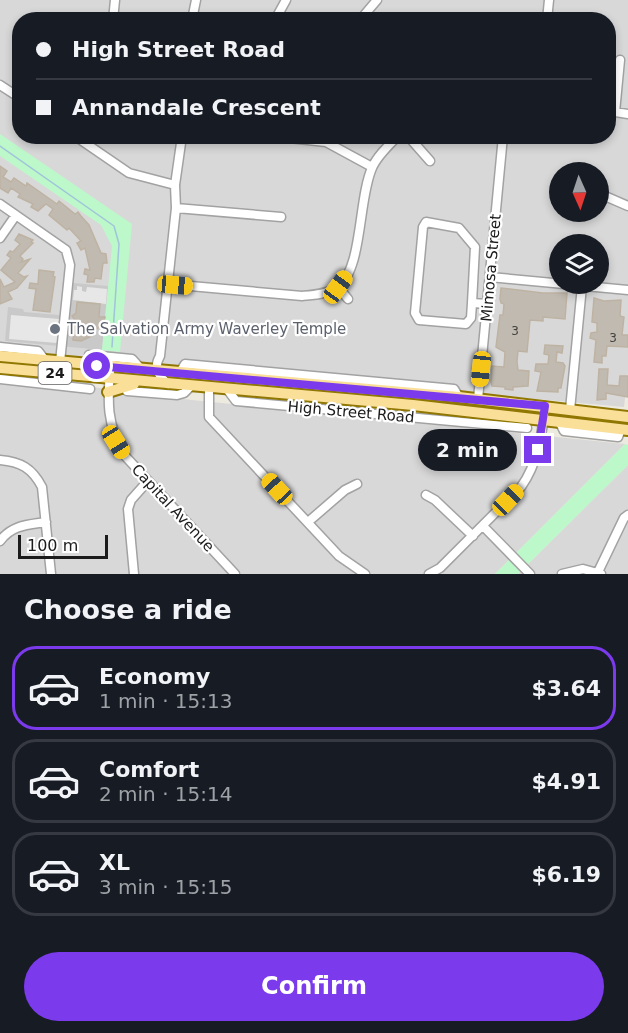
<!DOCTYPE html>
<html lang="en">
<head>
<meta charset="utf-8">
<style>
  body { margin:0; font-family:"DejaVu Sans",sans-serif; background:#242831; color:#f1f3f6; height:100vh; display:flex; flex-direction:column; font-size:22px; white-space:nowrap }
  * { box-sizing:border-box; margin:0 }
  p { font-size:20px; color:#9ea1a6 }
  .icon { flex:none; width:33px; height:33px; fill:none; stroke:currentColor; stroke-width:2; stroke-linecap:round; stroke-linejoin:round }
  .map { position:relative; height:574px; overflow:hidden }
  .details { display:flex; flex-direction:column; background:#171b24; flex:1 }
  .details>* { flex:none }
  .top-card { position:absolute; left:12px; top:12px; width:604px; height:132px; border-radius:24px; box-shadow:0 3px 9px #0003; display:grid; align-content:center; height:132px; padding:0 24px; background:#171b24 }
  .needle { width:39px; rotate:177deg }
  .tools { position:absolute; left:549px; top:162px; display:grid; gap:12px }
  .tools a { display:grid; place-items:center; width:60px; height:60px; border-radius:50%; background:#171b24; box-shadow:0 3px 9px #0003; font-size:30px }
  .scale { position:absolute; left:18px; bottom:15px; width:90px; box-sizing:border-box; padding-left:6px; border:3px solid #1b1b1b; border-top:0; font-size:16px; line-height:21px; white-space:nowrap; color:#1b1b1b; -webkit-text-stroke:4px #fff; paint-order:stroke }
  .end { position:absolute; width:27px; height:27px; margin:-14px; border:8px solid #7c3aed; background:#fff; box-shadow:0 0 0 3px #fff }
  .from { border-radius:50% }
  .bubble { position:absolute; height:42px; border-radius:21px; background:#171b24; box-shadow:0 3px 9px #0003; font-size:20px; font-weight:700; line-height:42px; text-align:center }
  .car { position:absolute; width:18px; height:36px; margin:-18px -9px; border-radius:8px; box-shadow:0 0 4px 2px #0007; background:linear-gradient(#f5c518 24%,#345 0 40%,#f5c518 0 76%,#345 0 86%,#f5c518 0) }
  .top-card b { display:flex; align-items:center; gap:21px; height:57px; font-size:22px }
  .top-card b+b { border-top:2px solid #363941 }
  .top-card i { width:15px; height:15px; background:#f1f3f6 }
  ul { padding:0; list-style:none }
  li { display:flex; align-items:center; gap:18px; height:84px; margin:0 12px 9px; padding:0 12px; border:3px solid #363941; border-radius:24px }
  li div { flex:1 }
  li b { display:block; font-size:22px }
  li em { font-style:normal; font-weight:700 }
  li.active { border-color:#7c3aed }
  li>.icon { width:54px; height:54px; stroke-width:1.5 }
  h2 { padding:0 24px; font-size:27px; line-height:72px }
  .primary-button { display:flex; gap:12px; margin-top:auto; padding:12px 24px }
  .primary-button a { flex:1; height:69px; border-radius:36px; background:#7c3aed; color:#fff; font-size:24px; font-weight:700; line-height:69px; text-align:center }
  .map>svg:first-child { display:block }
  .residential { fill:#d9d8d8; fill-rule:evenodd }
  .religious { fill:#c9c9c9 }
  .park { fill:#bcf8ca }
  .parking { fill:#e7e7e7 }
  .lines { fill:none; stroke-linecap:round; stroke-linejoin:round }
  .stream { stroke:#a1c4da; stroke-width:1.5 }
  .building { fill:#c1bab0; stroke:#beb3a3; stroke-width:1.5 }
  .minor-casing { stroke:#a2a2a2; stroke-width:11 }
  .major-casing { stroke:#8f7702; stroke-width:14 }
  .minor { stroke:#fff; stroke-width:8 }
  .major { stroke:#fadf98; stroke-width:10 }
  .route { stroke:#7c3aed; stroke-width:8 }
  .worship-dot { fill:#6b7280; stroke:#fff; stroke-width:2 }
  .labels { text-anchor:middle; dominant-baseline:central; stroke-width:4.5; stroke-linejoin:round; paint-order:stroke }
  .number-label { font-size:12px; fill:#444340 }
  .shield { fill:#fff; stroke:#5f5f5f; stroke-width:1.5 }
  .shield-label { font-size:14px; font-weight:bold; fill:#1b1b1b }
  .street-label { font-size:15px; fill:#1b1b1b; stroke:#fff }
  .worship-label { font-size:15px; fill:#5b616d; stroke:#fff; text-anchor:start }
</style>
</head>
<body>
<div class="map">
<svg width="628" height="574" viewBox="0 0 628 574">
  <rect width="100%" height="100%" fill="#edeae0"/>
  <path class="residential" d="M0 0H628V372L624 407 0 351ZM20 20H609V136H20ZM560 172H598V212H560ZM560 244H598V284H560Z
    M0 375 192 400 625 444 495 574H0Z
    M628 465V574H518Z"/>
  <path class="religious" d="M73 283 108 286 102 350 5 341 8 307 23 309 24 312 70 316Z"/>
  <path class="park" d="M0 134 132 224 120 352 102 350 112 246 101 225 0 156Z
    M625 444 628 445V465L518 574H495Z"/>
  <path class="parking" d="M77 286 82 287V291L86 292 87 287 107 289 106 304 73 300 74 290H77Z
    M11 315 59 319 57 343 9 339Z"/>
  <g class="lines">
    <path class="stream" d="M0 146 114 226 119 244 112 347"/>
  </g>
  <path class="building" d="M0 166 7 171 3 177 11 182 14 178 26 186 27 183 57 204 59 201 75 214 78 212 81 216 89 225 101 253 106 254 107 263H103L101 279 95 278 94 282H87L88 275 84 274 85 269 90 270 85 248 81 250 77 243 81 241 69 228 67 230 49 215 53 209 46 204 38 211 31 207 33 204 18 197 20 194 11 188 8 193 0 188Z
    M19 234 33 240 31 242 33 243 20 256 23 259 21 262 30 259 18 273 24 277 27 276 17 288 8 292 12 299 0 304V279L4 287 15 282 1 270 11 258 7 255 10 251 13 252 20 244 15 240Z
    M39 270 54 272 53 276 55 277 50 312 33 310 36 289 29 288 30 283 38 284Z
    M501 288 543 293H567L565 319 543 317V321L530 320 527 352 518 351 517 361 518 370 529 371 528 386 513 387V390L505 389V387L492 386 491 382 492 366 504 367 505 352 496 347 500 315H503L504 304 501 303 500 299Z
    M594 298 604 301 621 300 620 316 624 317 622 335H628V347L607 346 606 356H602V363L594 362 596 340 590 338 591 333 597 332V323L592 322Z
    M77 302 100 304 99 317H105L104 323 94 331V335L81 341 73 340 75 320 72 316 76 313Z
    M545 345 563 346 562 353 557 352 556 362 563 363 565 366 561 388H558V392L537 391 541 372 535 371 536 364H548L549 355 544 354Z
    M599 369H608L607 385 619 386 620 376H628V397L606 393V399L597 400Z
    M476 437 482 438 481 460 470 459 471 451H474Z"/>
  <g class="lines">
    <defs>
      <path id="minor" d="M113 20 115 0
        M192 20 196 0
        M275 20 286 0
        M360 20 377 0
        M467 20 469 19
        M547 20 549 0
        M0 85 20 98
        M14 94 20 85
        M609 111 628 114
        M615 112 620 60
        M75 136 129 173 175 185
        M271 136 326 142 372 167
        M408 136 430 161
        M557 189H560
        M598 193 628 206
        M0 204 66 250 70 265 60 362
        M176 208 281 217
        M0 238 16 215
        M490 277 628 290
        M168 284 302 296C313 295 328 294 338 287 363 268 358 199 372 168 377 156 389 145 398 136
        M338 287 348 299
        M472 303 475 247 459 228 426 222 423 227 415 313 419 320 466 324 471 318 472 303 488 304
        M0 347 38 351 45 360
        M89 355 111 357C108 396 104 423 126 457L235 574
        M111 357 132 359 141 369
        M180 372 185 364 454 389 459 397
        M0 379 54 385 62 374
        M168 384C158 375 153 368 160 356L176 208 175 185 182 136
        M54 385 90 389
        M209 387V417L339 556 365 574
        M227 389 236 401 527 428
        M127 391 177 395 184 393 191 386
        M478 399 503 136
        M570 410 582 286
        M560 423 564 431 618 437 621 429
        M0 460C21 462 32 468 42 487L51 574
        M426 495 435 500 473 536
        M308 522 345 490 357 484
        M483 526 530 574
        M0 541C12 525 27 525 46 522
        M598 572 624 518 628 515
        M134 574 128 509 131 500 147 482
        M429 574 440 568 521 487C538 463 542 435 545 406
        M562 574 583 569 601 574"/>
      <path id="major" d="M0 356 459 397 628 417
        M0 368 413 405 628 430
        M108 392 134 384"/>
    </defs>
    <use href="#minor" class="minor-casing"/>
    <use href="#major" class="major-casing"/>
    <use href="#minor" class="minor"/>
    <use href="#major" class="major"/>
  </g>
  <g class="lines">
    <path class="route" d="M97 366 545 406 538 450"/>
  </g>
  <circle class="worship-dot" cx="55" cy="329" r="6"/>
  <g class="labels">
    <g class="number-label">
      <text x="515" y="331">3</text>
      <text x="613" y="338">3</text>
    </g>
    <rect class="shield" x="38.5" y="362" width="33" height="22" rx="4.5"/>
    <g class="shield-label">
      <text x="55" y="373">24</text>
    </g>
    <g class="street-label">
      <text transform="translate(491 268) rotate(-85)">Mimosa Street</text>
      <text transform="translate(351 412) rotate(5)">High Street Road</text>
      <text transform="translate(173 508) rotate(47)">Capital Avenue</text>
    </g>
    <g class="worship-label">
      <text x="67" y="329">The Salvation Army Waverley Temple</text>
    </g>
  </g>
</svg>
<div class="tools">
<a><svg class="needle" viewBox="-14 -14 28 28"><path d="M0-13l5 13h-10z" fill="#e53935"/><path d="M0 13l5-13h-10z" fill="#9ea1a6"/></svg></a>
<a><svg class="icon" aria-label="layers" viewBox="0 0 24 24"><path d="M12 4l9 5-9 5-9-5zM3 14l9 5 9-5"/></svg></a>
</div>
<div class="scale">100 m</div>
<i class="end from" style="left:97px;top:366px"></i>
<i class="end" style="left:538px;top:450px"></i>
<div class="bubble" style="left:418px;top:429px;width:99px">2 min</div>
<i class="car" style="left:175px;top:285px;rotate:95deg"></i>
<i class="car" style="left:338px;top:287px;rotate:36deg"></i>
<i class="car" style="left:481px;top:369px;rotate:186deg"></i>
<i class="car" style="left:116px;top:442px;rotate:148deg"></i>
<i class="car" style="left:277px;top:489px;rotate:317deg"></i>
<i class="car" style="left:508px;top:500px;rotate:44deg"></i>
<div class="top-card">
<b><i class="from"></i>High Street Road</b>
<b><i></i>Annandale Crescent</b>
</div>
</div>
<section class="details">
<h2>Choose a ride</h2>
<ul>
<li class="active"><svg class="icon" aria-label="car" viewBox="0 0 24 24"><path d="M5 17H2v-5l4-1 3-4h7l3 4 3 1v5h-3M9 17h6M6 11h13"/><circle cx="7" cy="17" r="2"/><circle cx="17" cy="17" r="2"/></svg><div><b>Economy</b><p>1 min · 15:13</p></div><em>$3.64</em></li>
<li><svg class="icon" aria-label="car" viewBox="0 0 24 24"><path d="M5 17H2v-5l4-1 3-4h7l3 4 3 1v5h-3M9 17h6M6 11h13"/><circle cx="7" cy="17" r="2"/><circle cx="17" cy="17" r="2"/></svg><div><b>Comfort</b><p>2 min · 15:14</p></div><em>$4.91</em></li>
<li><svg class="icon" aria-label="car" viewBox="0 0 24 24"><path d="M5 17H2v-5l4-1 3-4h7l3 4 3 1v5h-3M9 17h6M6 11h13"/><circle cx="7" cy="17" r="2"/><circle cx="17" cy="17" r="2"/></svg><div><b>XL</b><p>3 min · 15:15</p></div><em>$6.19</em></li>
</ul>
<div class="primary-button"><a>Confirm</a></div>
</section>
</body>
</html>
